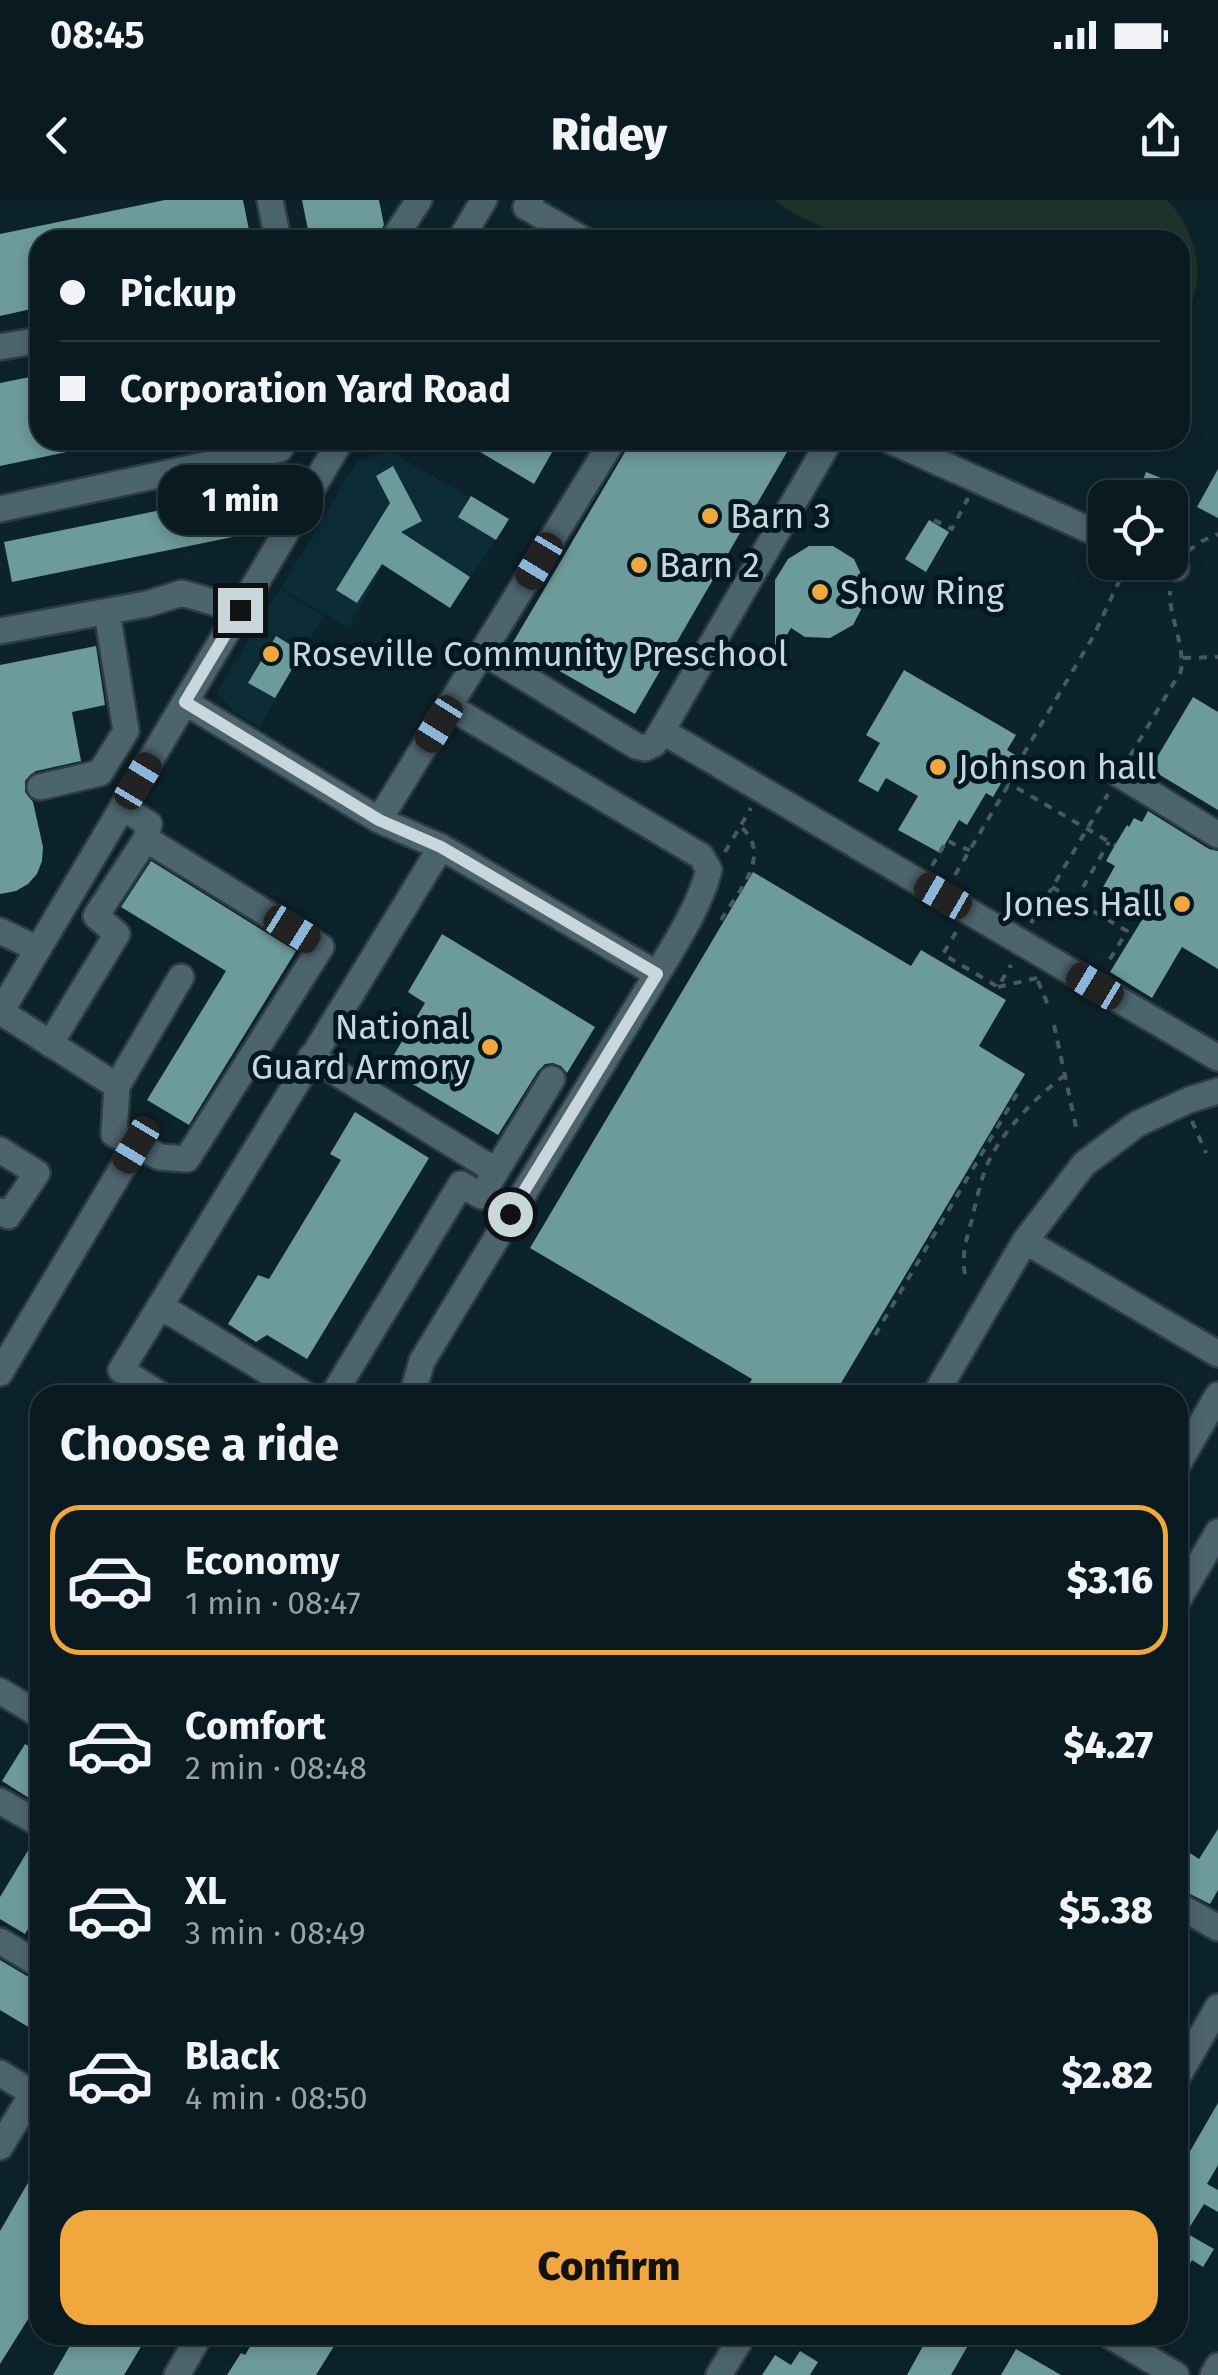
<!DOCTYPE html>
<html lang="en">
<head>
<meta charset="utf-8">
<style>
  body { margin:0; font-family:"Fira Sans",sans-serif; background:#17272d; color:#f1f3f6; height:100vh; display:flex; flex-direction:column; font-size:38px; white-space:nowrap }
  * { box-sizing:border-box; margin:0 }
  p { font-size:32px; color:#99a1a5 }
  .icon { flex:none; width:55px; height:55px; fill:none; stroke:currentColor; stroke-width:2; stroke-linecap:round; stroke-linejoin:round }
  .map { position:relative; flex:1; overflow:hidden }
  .side { position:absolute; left:30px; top:1185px; width:1158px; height:960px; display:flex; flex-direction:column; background:#091a20; border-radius:30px; box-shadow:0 5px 15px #0003,0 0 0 2px #29383e }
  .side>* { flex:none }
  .banner { position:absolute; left:30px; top:30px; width:1160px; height:220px; border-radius:30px; box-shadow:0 5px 15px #0003,0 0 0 2px #29383e; display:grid; align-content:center; height:220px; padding:0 30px; background:#091a20 }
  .fabs { position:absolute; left:1088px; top:280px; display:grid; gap:20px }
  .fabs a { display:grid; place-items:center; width:100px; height:100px; border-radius:20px; background:#091a20; box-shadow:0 5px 15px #0003,0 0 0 2px #29383e; font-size:50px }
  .end { position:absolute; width:45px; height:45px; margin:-22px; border:12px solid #c9d6dc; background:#111; box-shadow:0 0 0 5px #111 }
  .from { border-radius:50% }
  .bubble { position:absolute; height:70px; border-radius:30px; background:#091a20; box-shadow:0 5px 15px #0003,0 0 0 2px #29383e; font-size:32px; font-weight:800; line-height:70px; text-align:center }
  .car { position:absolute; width:30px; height:60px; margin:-30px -15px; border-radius:12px; box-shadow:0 0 8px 2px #0007; background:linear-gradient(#222 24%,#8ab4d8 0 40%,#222 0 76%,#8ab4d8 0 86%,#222 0) }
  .banner b { display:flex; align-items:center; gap:35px; height:95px; font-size:38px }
  .banner b+b { border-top:2px solid #29383e }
  .banner i { width:25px; height:25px; background:#f1f3f6 }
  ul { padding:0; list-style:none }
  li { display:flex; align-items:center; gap:30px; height:150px; margin:0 20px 15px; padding:0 10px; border:5px solid transparent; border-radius:30px }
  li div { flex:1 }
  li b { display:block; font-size:38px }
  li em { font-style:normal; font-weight:800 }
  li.on { border-color:#efa73e }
  li>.icon { width:90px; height:90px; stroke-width:1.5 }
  h2 { padding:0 30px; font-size:45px; line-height:120px }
  .button { display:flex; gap:20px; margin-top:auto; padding:20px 30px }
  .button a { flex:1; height:115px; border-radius:30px; background:#efa73e; color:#111; font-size:40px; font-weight:800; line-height:115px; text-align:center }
  .status { display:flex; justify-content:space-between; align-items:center; height:70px; padding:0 50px; background:#091a20; direction:ltr }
  .status svg { height:28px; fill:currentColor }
  header { display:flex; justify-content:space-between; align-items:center; height:130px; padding:0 30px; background:#091a20; font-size:45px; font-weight:800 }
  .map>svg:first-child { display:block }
  .built { fill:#0c2c38 }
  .green { fill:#1d3329 }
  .building { fill:#6d9a9a }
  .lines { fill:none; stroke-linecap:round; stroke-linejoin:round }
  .minor-casing { stroke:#303c43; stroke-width:30 }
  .path { stroke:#465a61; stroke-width:4; stroke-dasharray:8 8; stroke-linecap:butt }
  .minor { stroke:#4c646e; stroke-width:25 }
  .route { stroke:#c9d6dc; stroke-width:12 }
  .poi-dot { fill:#efa73e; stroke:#031921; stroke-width:4 }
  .labels { text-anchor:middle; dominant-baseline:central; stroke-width:10; stroke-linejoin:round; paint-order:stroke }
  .poi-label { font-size:35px; fill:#c9d6dc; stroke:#031921; text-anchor:start }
</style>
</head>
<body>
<div class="status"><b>08:45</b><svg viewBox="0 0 49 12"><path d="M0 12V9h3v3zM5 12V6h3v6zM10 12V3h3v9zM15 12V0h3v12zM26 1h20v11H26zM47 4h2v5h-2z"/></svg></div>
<header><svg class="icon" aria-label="back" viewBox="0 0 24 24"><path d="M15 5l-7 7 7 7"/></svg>Ridey<svg class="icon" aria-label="share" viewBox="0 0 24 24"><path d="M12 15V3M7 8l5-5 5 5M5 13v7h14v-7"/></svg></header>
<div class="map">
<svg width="1218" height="2175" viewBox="0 0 1218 2175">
  <rect width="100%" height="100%" fill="#0c232b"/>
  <path class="built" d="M388 251 509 319 450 408 383 366 348 428 281 388 357 261Z
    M280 389 323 416 260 527 232 510 217 492Z"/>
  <path class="green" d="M775 0H1167C1197 31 1211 85 1180 120V40H850L793 13Z"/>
  <path class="building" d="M165 0H243L251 40H40V107L0 116V34Z
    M302 0H379L384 25 378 34 352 40H310Z
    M40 175V240H86V248L0 266V183Z
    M460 240H559L534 284Z
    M632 240H794L635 514 512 444Z
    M393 266 422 321 401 332 470 377 450 408 382 364 357 403 336 390 390 303 376 276Z
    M1218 269V318L1197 307Z
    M1146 272 1179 285 1173 301 1170 298 1140 288Z
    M471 296 509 319 496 340 458 317Z
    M225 297 233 337 12 382 4 342Z
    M929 320 949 332 926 372 905 359Z
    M809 346H833L854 359 864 381 865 402 853 425 830 438 805 437 791 428 775 454V380L788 359Z
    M276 436 302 452 275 498 248 483Z
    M96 446 105 505 72 512 81 561 36 571 30 575 25 581V592L33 602 43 647 42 661 37 674 28 684 16 691 0 694V465Z
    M904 470 1016 535 1007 550 1017 556 993 597 986 593 967 625 959 620 940 653 898 630 918 596 886 578 878 592 858 581 880 543 866 535Z
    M1193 497 1218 512V610L1150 569Z
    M1148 611 1209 649 1218 651V769L1182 747 1152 798 1110 772 1145 715 1102 689 1115 666 1106 661 1115 645 1127 625 1129 627 1134 618 1142 622Z
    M151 661 296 751 189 925 147 900 226 771 121 707Z
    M753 672 911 766 921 750 1006 800 979 846 1025 874 834 1195H743L752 1179 530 1048Z
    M442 734 595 827 567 873 561 866 553 863 545 864 538 871 498 935 386 868 425 803 408 792Z
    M355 912 429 958 307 1159 267 1135 256 1142 228 1124 258 1075 269 1079 341 960 330 954Z
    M25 1544 40 1553V1605L2 1581Z
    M1218 1629V1690L1210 1704 1182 1690 1189 1677 1180 1672 1190 1653 1199 1659Z
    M35 1639 40 1640V1709L25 1734 0 1719V1697Z
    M0 1760 32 1779 40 1781V1834L0 1810Z
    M1218 1903V1965L1207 1984 1218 1990V2012L1204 2004 1186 2033 1214 2049 1203 2067 1192 2060 1178 2084V1972Z
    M40 1962V2100L0 2164V2031Z
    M76 2135H148L124 2175H53Z
    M257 2135H341L316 2175H227L241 2153 245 2155Z
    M929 2135H974L951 2175H907Z
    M1016 2149 1061 2175H1001Z
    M800 2151 818 2162 810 2175H762L775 2155 791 2165Z"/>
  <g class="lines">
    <defs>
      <path id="minor" d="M270 0 278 40
        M531 0 526 7 584 40
        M393 40 419 0
        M460 40 484 0
        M0 147 40 140
        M889 240 1105 337
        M0 309 280 249 285 240
        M1163 362 1176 368
        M0 431 147 404 182 393 240 410
        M483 452 636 546 645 548 654 544 830 240
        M450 507 701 656 709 670C699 707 677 741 657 774
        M662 531 1218 858
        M1119 574 1218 635
        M40 587 100 573 126 531 107 412
        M379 620 613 240
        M0 731 38 749
        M1 812 117 886 181 777
        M0 813 341 240
        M50 844 117 734 96 716 146 639 149 624 122 607
        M311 857 496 971
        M117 886 114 934 160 957 187 959 321 747 146 639
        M0 950 37 973 8 1016 0 1011
        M1025 1041 1218 1154
        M160 1106 306 1195
        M0 1173 136 945
        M161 1195 121 1170 441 647 379 620 185 502
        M333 1195 461 984 481 996 552 879
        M412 1195 422 1161 657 774 441 647
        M935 1195 1025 1041 1084 964 1137 924 1189 900 1218 891
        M1178 1264 1218 1195
        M1178 1400 1218 1332
        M0 1491 40 1515
        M0 1601 40 1624
        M1178 1705 1218 1728
        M0 1741 40 1765
        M0 1873 40 1898
        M1178 1876 1218 1807
        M0 1947 33 1893
        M1109 2135 1176 2175
        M177 2175 200 2135
        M719 2175 743 2135
        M1213 2175 1218 2166"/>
    </defs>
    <use href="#minor" class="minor-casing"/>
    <path class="path" d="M934 320 952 329 968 298
      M1188 351 1202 341 1218 334
      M1183 458 1218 457
      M1130 556 1181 471C1185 443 1169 419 1170 391
      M1003 580 1115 645
      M1007 582 1094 435 1128 362
      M725 652 751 608
      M932 666 947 640 957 646 970 650
      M955 675 1009 584
      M1052 687 1127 731 1107 764
      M1075 701 1109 642
      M721 720C738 691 774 655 740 626
      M1031 723 1108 594
      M956 732 943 754 998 787 1011 765
      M1038 781 1050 810
      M998 787 1037 778
      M1054 825 1076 927
      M1192 921 1206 953
      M965 1074C961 1055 967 1038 972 1019 976 1001 980 983 987 965 1001 932 1037 896 1065 875
      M875 1135 1021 887"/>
    <use href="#minor" class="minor"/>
  </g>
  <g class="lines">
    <path class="route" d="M240 410 185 502 379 620 441 647 657 774 510 1014"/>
  </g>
  <g class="poi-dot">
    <circle cx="710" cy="316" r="10"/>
    <circle cx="639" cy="365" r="10"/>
    <circle cx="820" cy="392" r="10"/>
    <circle cx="271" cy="454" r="10"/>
    <circle cx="938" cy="567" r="10"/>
    <circle cx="1182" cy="704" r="10"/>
    <circle cx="490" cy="847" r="10"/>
  </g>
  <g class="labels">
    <g class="poi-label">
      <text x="730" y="316">Barn 3</text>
      <text x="659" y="365">Barn 2</text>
      <text x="840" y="392">Show Ring</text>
      <text x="291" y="454">Roseville Community Preschool</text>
      <text x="958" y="567">Johnson hall</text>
      <text x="1162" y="704" text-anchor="end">Jones Hall</text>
      <text x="470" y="827" text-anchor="end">National<tspan x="470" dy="40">Guard Armory</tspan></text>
    </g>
  </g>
</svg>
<div class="fabs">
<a><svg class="icon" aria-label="locate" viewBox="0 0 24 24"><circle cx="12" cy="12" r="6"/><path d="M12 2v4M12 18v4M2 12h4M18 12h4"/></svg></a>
</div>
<i class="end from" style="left:510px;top:1014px"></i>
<i class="end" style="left:240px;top:410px"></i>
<div class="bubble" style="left:158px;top:265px;width:165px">1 min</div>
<i class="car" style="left:539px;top:361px;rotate:211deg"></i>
<i class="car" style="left:439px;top:524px;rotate:212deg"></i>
<i class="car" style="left:138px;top:581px;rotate:31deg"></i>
<i class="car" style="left:943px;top:696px;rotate:300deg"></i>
<i class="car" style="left:292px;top:729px;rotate:122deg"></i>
<i class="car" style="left:1095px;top:786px;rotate:301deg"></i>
<i class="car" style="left:136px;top:945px;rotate:211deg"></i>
<div class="banner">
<b><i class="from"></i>Pickup</b>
<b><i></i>Corporation Yard Road</b>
</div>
<section class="side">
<h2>Choose a ride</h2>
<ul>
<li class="on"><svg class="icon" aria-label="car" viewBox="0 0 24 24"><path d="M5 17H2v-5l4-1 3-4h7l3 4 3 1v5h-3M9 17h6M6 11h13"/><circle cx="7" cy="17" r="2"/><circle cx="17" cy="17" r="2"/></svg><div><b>Economy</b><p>1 min · 08:47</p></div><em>$3.16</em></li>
<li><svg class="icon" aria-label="car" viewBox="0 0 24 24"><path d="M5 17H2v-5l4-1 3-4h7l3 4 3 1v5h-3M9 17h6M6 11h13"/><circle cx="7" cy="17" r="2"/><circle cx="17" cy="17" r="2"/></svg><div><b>Comfort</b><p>2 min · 08:48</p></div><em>$4.27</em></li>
<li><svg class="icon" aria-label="car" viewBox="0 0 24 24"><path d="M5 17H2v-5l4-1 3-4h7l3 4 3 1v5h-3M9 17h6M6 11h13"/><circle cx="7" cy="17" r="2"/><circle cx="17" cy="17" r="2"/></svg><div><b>XL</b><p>3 min · 08:49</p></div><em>$5.38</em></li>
<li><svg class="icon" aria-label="car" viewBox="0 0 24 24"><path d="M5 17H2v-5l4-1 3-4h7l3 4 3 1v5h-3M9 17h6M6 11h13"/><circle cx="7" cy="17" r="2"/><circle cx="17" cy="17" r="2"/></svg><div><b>Black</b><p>4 min · 08:50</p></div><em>$2.82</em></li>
</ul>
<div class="button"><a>Confirm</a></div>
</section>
</div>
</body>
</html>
